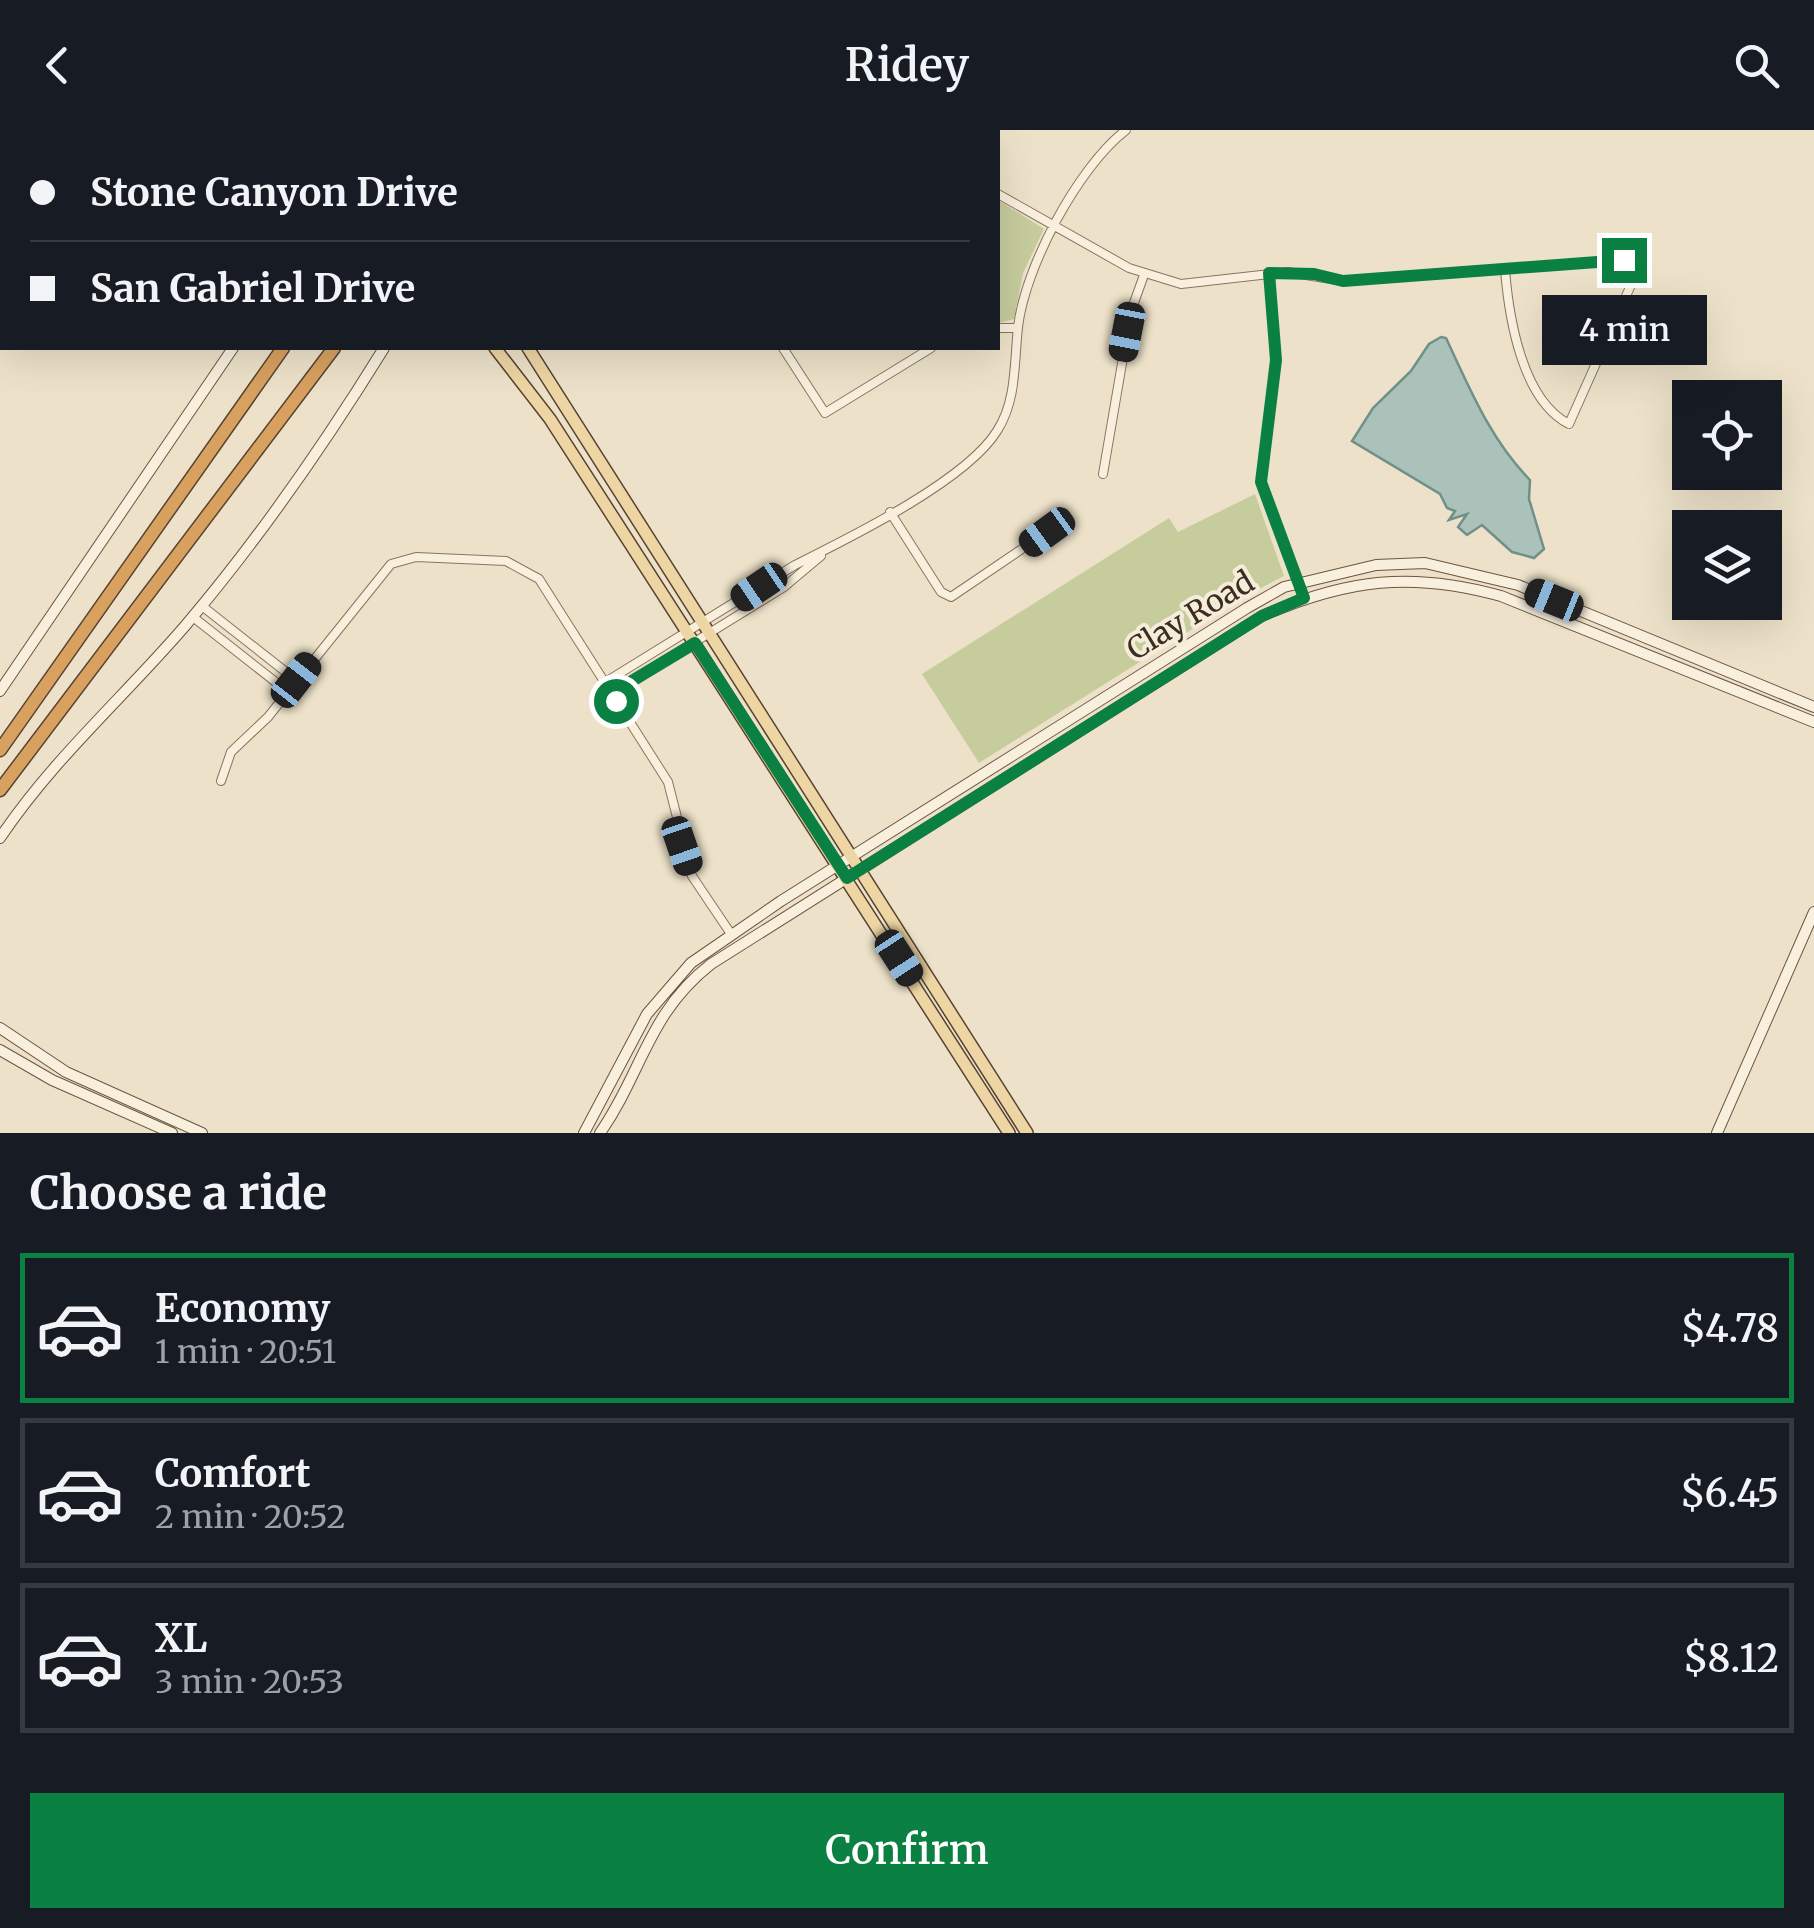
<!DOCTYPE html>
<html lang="en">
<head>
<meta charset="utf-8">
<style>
  body { margin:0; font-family:Merriweather,serif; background:#20242c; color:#f1f3f6; height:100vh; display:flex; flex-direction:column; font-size:38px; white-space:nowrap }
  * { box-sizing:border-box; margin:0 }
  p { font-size:32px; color:#9ea1a6 }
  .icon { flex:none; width:55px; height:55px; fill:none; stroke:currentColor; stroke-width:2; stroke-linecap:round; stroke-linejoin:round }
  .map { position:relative; height:1003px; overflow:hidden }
  .details { display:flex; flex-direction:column; background:#171b24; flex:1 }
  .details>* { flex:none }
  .top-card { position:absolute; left:0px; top:0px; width:1000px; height:220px; box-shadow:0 10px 40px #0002; display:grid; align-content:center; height:220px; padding:0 30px; background:#171b24 }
  .buttons { position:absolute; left:1672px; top:250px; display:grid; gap:20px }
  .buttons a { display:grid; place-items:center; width:110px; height:110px; border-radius:0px; background:#171b24; box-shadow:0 10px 40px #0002; font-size:50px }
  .end { position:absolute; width:45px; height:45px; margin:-22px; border:12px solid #0b8043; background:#fff; box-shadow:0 0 0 5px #fff }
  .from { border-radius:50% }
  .bubble { position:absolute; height:70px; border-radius:0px; background:#171b24; box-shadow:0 10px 40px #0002; font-size:32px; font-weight:600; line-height:70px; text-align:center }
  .car { position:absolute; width:30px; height:60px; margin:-30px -15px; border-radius:12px; box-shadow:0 0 8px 2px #0007; background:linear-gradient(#222 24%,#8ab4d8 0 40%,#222 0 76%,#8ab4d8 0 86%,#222 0) }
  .top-card b { display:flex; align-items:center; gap:35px; height:95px; font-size:38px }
  .top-card b+b { border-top:2px solid #363941 }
  .top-card i { width:25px; height:25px; background:#f1f3f6 }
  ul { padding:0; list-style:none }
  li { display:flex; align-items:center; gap:30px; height:150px; margin:0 20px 15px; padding:0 10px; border:5px solid #363941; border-radius:0px }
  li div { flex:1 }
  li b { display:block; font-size:38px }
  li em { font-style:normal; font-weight:600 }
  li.on { border-color:#0b8043 }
  li>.icon { width:90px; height:90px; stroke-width:1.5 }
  h2 { padding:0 30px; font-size:45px; line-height:120px }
  .button { display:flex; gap:20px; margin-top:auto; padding:20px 30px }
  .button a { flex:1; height:115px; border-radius:0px; background:#0b8043; color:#fff; font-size:40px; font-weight:600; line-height:115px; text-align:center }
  header { display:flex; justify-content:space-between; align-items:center; height:130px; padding:0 30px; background:#171b24; font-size:45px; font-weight:600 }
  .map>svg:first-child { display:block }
  .green { fill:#c7cc9d }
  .water { fill:#aac2ba; stroke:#709088; stroke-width:2.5 }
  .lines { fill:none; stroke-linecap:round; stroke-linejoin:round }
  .street-casing { stroke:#89755e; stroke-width:10 }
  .secondary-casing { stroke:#6b5641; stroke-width:12 }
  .primary-casing { stroke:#584332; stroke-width:14 }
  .highway-casing { stroke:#584332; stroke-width:15 }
  .street { stroke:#f8efdd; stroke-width:8 }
  .secondary { stroke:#f8efdd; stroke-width:10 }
  .primary { stroke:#eed6a4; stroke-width:11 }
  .highway { stroke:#d8a15f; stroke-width:12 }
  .route { stroke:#0b8043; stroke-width:12 }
  .labels { text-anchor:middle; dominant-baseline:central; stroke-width:8; stroke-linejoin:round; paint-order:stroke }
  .street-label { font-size:30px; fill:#3b2d21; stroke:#f5ecd9 }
</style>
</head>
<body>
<header><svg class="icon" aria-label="back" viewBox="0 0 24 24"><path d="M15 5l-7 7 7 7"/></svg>Ridey<svg class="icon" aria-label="search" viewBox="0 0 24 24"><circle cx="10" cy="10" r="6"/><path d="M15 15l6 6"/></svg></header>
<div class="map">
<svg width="1814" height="1003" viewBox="0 0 1814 1003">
  <rect width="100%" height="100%" fill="#ede2c9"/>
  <path class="green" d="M998 70 1044 99 1023 143 1014 189 998 193Z
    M1255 364 1284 446 1240 469 979 633 922 544 1169 388 1178 402Z"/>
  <path class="water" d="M1441 207 1446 208C1470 259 1490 309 1530 350L1529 369 1544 419 1534 428 1512 422 1482 395 1467 405 1458 397 1467 384 1449 390 1455 381 1447 378 1440 364 1352 311 1373 278 1411 241 1429 214Z"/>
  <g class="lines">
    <defs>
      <path id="street" d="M887 0 891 2
        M875 2 877 0
        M998 64 1129 138 1181 154 1288 142 1343 151 1624 130 1639 137 1569 294C1522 270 1509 188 1505 140
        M1269 143 1276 230 1261 352 1304 468
        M998 198H1018
        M783 218 825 283 931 218
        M1103 344 1131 181 1144 145
        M890 382 941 462 951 467 1047 402
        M202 476 296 550
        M193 487 287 561
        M604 553 795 435C849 408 966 351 997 301 1017 270 1014 232 1018 197 1025 137 1078 37 1126 0
        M612 563 784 457 821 426
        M221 651 231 622 268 587 391 434 416 427 506 431 539 449 668 652 692 746 731 804"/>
      <path id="secondary" d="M193 0 196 2
        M219 0 223 2
        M378 2 380 0
        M525 2 527 0
        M0 561 233 218
        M0 708C53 629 123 568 185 496 259 409 324 315 384 218
        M0 898 66 942 202 1003
        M0 920 52 950 172 1003
        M584 1003 647 884 691 833 781 771 1247 478 1284 457 1376 435 1425 433 1518 455 1814 577
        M600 1003C642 943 648 883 711 834L1262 486C1347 449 1412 441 1501 466L1814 592
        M1717 1003 1814 782"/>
      <path id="primary" d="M495 218 550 289 1009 1003
        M528 218 1027 1003"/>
      <path id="highway" d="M427 2 429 0
        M477 2 479 0
        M0 620 283 218
        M0 660 334 218"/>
    </defs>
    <use href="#street" class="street-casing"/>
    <use href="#secondary" class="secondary-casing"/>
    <use href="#primary" class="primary-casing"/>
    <use href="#highway" class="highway-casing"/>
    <use href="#street" class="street"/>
    <use href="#secondary" class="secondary"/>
    <use href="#primary" class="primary"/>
    <use href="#highway" class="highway"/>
  </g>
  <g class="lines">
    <path class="route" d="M616 571 612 563 695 513 847 748 1262 486 1304 468 1261 352 1276 230 1269 143 1314 144 1343 151 1624 130"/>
  </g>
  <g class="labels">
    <g class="street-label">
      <text transform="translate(1190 485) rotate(-31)">Clay Road</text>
    </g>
  </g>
</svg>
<div class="buttons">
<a><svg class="icon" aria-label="locate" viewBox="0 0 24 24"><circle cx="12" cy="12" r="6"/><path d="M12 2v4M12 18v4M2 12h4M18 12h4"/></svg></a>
<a><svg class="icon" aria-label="layers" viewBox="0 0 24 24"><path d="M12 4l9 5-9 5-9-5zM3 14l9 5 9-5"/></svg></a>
</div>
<i class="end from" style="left:616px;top:571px"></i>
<i class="end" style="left:1624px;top:130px"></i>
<div class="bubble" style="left:1542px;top:165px;width:165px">4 min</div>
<i class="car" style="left:1127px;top:202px;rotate:191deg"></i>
<i class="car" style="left:1047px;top:402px;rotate:234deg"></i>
<i class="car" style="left:759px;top:457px;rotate:236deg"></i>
<i class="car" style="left:1554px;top:470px;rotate:292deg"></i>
<i class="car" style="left:296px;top:550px;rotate:38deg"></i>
<i class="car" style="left:682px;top:716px;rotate:161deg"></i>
<i class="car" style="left:899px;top:828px;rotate:147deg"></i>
<div class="top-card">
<b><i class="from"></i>Stone Canyon Drive</b>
<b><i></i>San Gabriel Drive</b>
</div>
</div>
<section class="details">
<h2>Choose a ride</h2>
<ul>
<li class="on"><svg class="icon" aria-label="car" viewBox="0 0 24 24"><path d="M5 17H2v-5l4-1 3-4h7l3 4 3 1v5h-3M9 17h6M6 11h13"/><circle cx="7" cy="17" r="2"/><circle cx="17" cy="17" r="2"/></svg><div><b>Economy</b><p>1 min · 20:51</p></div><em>$4.78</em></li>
<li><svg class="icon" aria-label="car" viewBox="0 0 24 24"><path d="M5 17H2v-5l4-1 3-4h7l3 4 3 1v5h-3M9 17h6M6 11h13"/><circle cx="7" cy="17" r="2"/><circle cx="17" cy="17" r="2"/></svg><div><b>Comfort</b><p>2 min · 20:52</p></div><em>$6.45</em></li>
<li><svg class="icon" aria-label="car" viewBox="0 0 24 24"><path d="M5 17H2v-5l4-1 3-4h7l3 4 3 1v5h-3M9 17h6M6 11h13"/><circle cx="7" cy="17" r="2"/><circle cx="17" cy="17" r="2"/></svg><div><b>XL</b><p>3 min · 20:53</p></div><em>$8.12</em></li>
</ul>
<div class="button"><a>Confirm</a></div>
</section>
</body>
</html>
